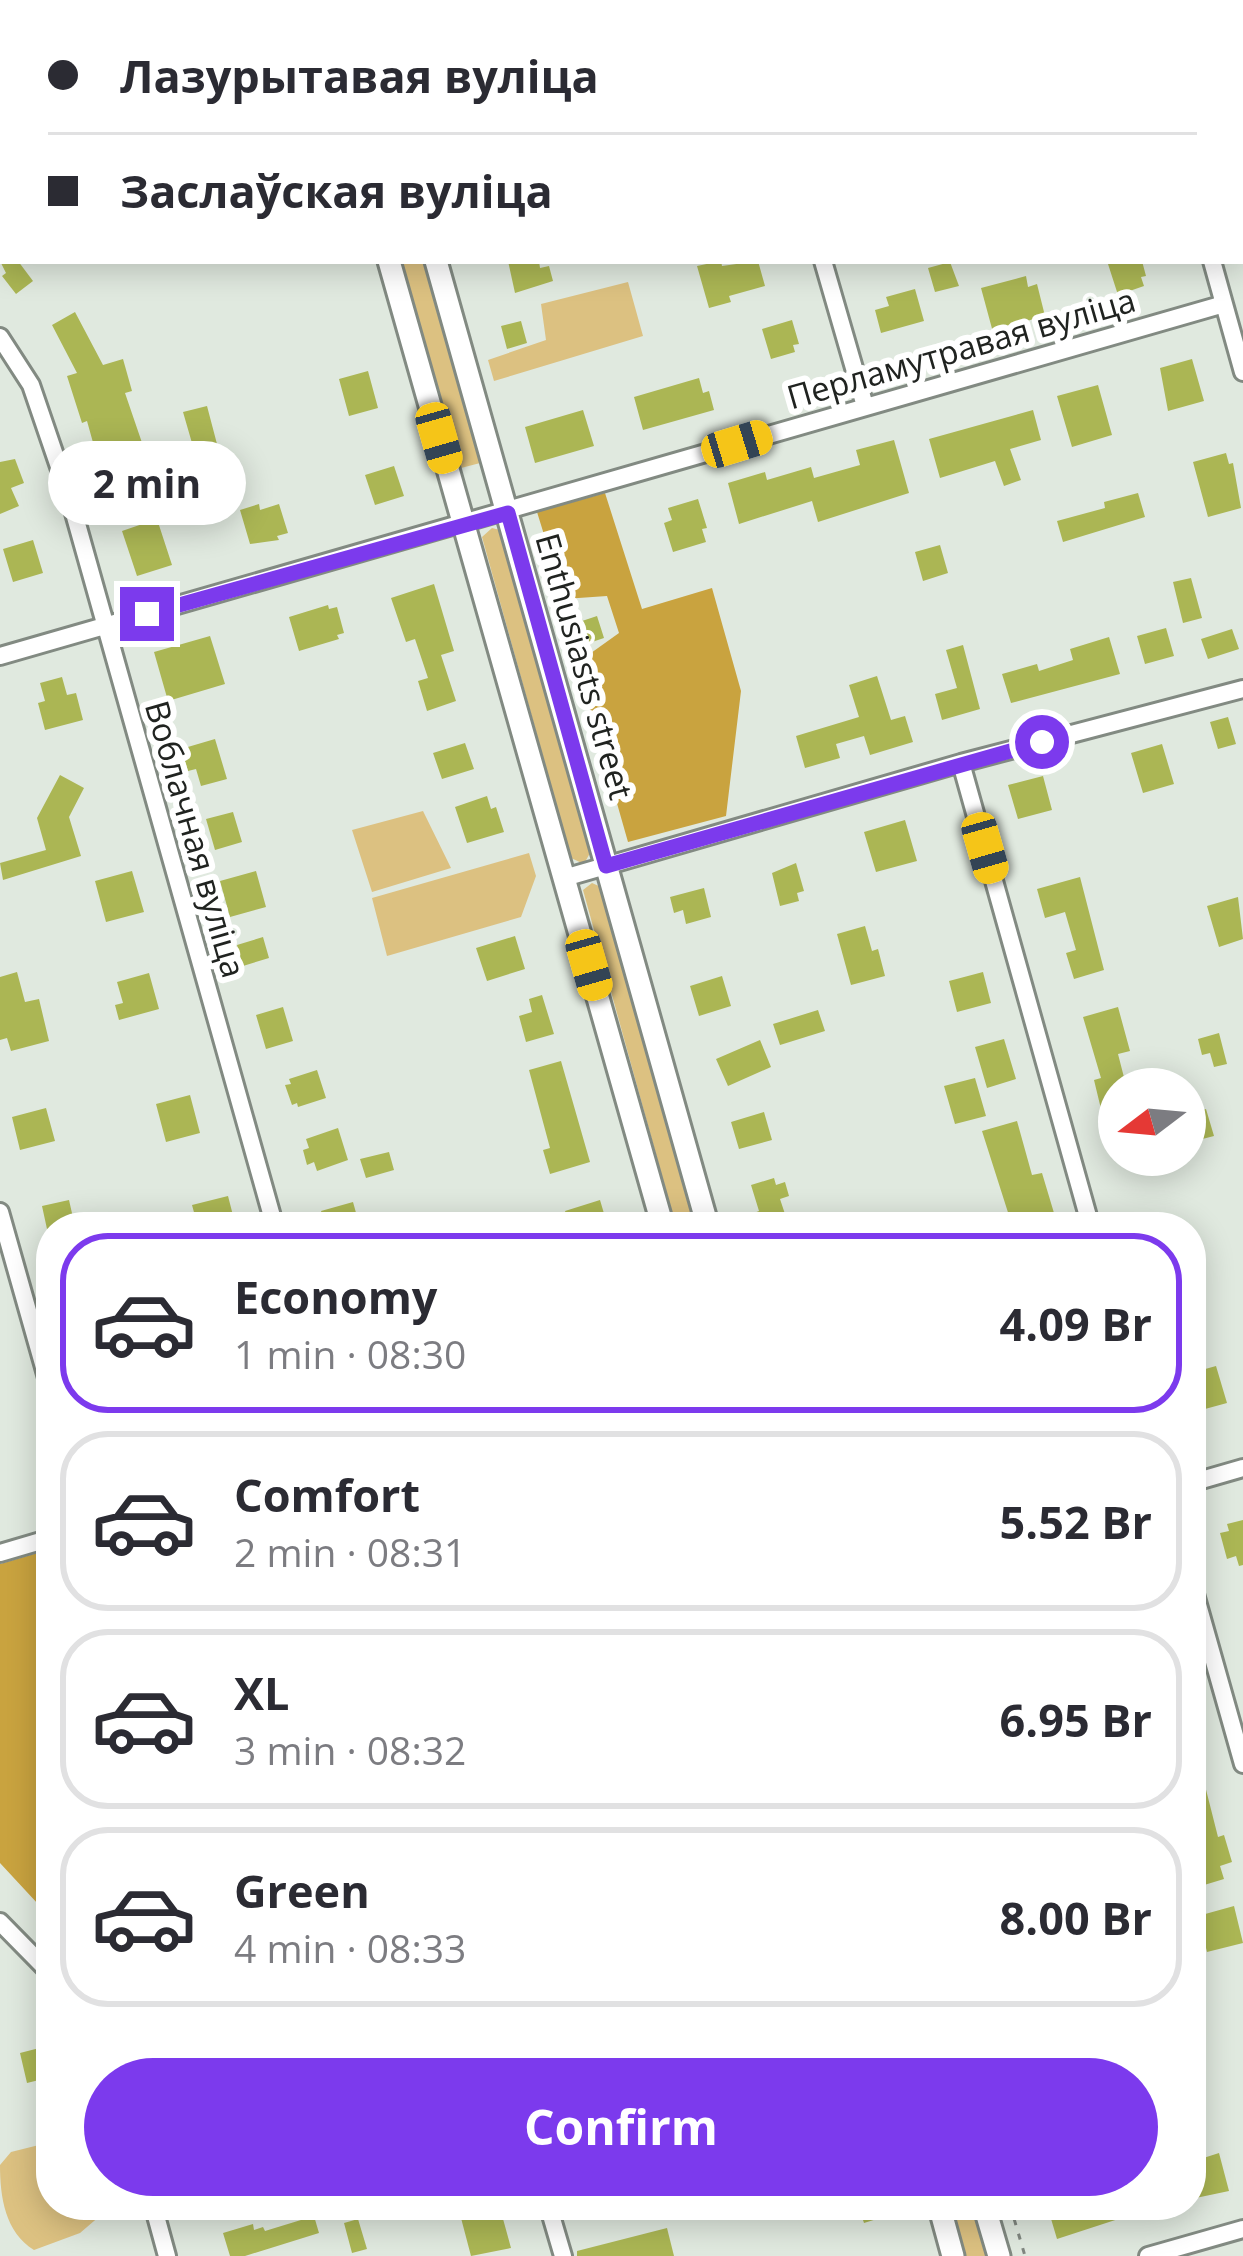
<!DOCTYPE html>
<html lang="en">
<head>
<meta charset="utf-8">
<style>
  body { margin:0; font-family:"Open Sans",sans-serif; background:#f2f2f3; color:#2b2b33; height:100vh; display:flex; flex-direction:column; font-size:45px; white-space:nowrap }
  * { box-sizing:border-box; margin:0 }
  p { font-size:39px; color:#7c7c81 }
  .icon { flex:none; width:66px; height:66px; fill:none; stroke:currentColor; stroke-width:2; stroke-linecap:round; stroke-linejoin:round }
  .map { position:relative; flex:1; overflow:hidden }
  .panel { position:absolute; left:36px; top:1212px; width:1170px; height:1008px; display:flex; flex-direction:column; background:#fff; border-radius:48px; box-shadow:0 6px 30px #0003 }
  .panel>* { flex:none }
  .guide { position:absolute; left:0px; top:0px; width:1245px; height:264px; box-shadow:0 6px 30px #0003; display:grid; align-content:center; height:264px; padding:0 48px; background:#fff }
  .needle { width:78px; rotate:254deg }
  .controls { position:absolute; left:1098px; top:1068px; display:grid; gap:24px }
  .controls a { display:grid; place-items:center; width:108px; height:108px; border-radius:50%; background:#fff; box-shadow:0 6px 30px #0003; font-size:60px }
  .end { position:absolute; width:54px; height:54px; margin:-27px; border:15px solid #7c3aed; background:#fff; box-shadow:0 0 0 6px #fff }
  .from { border-radius:50% }
  .bubble { position:absolute; height:84px; border-radius:42px; background:#fff; box-shadow:0 6px 30px #0003; font-size:39px; font-weight:700; line-height:84px; text-align:center }
  .car { position:absolute; width:36px; height:72px; margin:-36px -18px; border-radius:15px; box-shadow:0 0 9px 3px #0007; background:linear-gradient(#f5c518 24%,#345 0 40%,#f5c518 0 76%,#345 0 86%,#f5c518 0) }
  .guide b { display:flex; align-items:center; gap:42px; height:114px; font-size:45px }
  .guide b+b { border-top:3px solid #e1e1e2 }
  .guide i { width:30px; height:30px; background:#2b2b33 }
  ul { padding:21px 0 0; list-style:none }
  li { display:flex; align-items:center; gap:36px; height:180px; margin:0 24px 18px; padding:0 24px; border:6px solid #e1e1e2; border-radius:48px }
  li div { flex:1 }
  li b { display:block; font-size:45px }
  li em { font-style:normal; font-weight:700 }
  li.on { border-color:#7c3aed }
  li>.icon { width:108px; height:108px; stroke-width:1.5 }
  .button { display:flex; gap:24px; margin-top:auto; padding:24px 48px }
  .button a { flex:1; height:138px; border-radius:72px; background:#7c3aed; color:#fff; font-size:48px; font-weight:700; line-height:138px; text-align:center }
  .map>svg:first-child { display:block }
  .green { fill:#dcc181 }
  .forest { fill:#c9a33f }
  .building { fill:#abb654 }
  .lines { fill:none; stroke-linecap:round; stroke-linejoin:round }
  .minor-casing { stroke:#828a82; stroke-width:22 }
  .tertiary-casing { stroke:#828a82; stroke-width:27 }
  .path { stroke:#818780; stroke-width:3; stroke-dasharray:6 9; stroke-linecap:butt }
  .minor { stroke:#fff; stroke-width:16 }
  .tertiary { stroke:#fff; stroke-width:21 }
  .route { stroke:#7c3aed; stroke-width:15 }
  .labels { text-anchor:middle; dominant-baseline:central; stroke-width:12; stroke-linejoin:round; paint-order:stroke }
  .street-label { font-size:33px; fill:#202320; stroke:#fff }
</style>
</head>
<body>
<div class="map">
<svg width="1243" height="2256" viewBox="0 0 1243 2256">
  <rect width="100%" height="100%" fill="#e0e9df"/>
  <path class="green" d="M401 261H426L484 462 461 468Z
    M628 282 643 336 494 381 488 360 546 340 541 304Z
    M492 528 504 531 590 853 584 864 571 858 482 537Z
    M423 811 451 868 372 892 352 830Z
    M529 853 536 876 521 917 387 956 372 898Z
    M592 883 601 887 697 1227H676L583 890Z
    M51 2142V2205H109L108 2209 80 2233 34 2250C5 2232 0 2197 0 2165L11 2152Z
    M948 2205H972L987 2256H962Z"/>
  <path class="forest" d="M605 493 642 609 712 588 741 691 726 816 628 842 577 663 619 633 607 596 564 599 537 512Z
    M51 1549V1918L0 1863V1564Z"/>
  <path class="building" d="M0 261H18L33 281 16 294 2 276 6 273Z
    M508 261H539L540 268 549 266 553 281 515 293Z
    M721 261 722 266 758 261 765 286 729 296 731 302 709 308 697 266Z
    M1117 261H1142L1146 276 1141 277 1144 286 1118 295 1108 264Z
    M950 262 959 286 935 292 928 268Z
    M1026 276 1028 287 1037 284 1045 316 1023 322 1024 328 994 336 981 288Z
    M915 289 924 321 881 333 875 310 889 306 886 297Z
    M75 312 103 365 123 359 132 391 125 393 152 472 141 478 115 483 109 461 99 464 87 421 82 423 67 376 77 373 52 325Z
    M792 320 799 344 793 345 795 352 771 359 762 329Z
    M521 321 527 343 507 349 501 326Z
    M1192 359 1204 401 1168 411 1160 368Z
    M368 371 378 408 349 416 339 379Z
    M699 378 703 393 709 391 714 410 643 430 634 397Z
    M1098 385 1112 435 1072 447 1057 396Z
    M207 406 217 444 194 450 183 412Z
    M583 410 594 446 535 463 525 427Z
    M1033 410 1041 440 1010 449 1021 480 1004 486 995 461 940 478 929 439Z
    M894 440 909 493 818 522 812 501 739 524 728 483 765 472 767 480 811 467 814 478 860 465 856 450Z
    M1226 453 1229 464 1233 463 1241 508 1208 517 1193 462Z
    M15 459 24 483 11 488 19 506 0 514V462Z
    M394 466 404 496 375 505 365 475Z
    M1138 493 1145 517 1063 542 1057 521 1105 508 1104 502Z
    M698 499 707 528 702 529 706 542 673 552 664 523 672 520 668 508Z
    M259 504 260 510 279 504 288 533 277 536 279 540 250 544 240 510Z
    M157 519 172 565 137 576 122 531Z
    M33 540 43 573 13 582 3 549Z
    M940 545 948 573 923 581 915 552Z
    M1191 578 1202 618 1183 623 1173 582Z
    M434 584 454 651 441 655 456 701 427 711 418 681 428 678 415 639 406 642 391 598Z
    M328 605 329 609 337 607 344 633 337 635 339 639 299 651 289 617Z
    M597 616 604 638 583 645 576 623Z
    M1166 628 1174 656 1145 664 1137 636Z
    M1232 629 1239 649 1208 659 1201 639Z
    M210 636 225 684 168 701 154 652Z
    M1109 637 1120 674 1011 703 1002 674 1037 664 1039 671 1073 660 1070 649Z
    M963 645 980 709 942 720 935 694 957 688 946 650Z
    M877 676 891 720 905 716 913 742 870 755 864 736 836 744 840 758 805 768 796 736 859 717 849 685Z
    M62 677 67 695 76 693 83 720 45 730 38 703 45 701 40 683Z
    M1228 717 1236 744 1218 749 1210 722Z
    M215 739 227 779 201 786 196 769 188 771 181 749Z
    M465 743 474 769 442 779 433 753Z
    M1162 744 1174 784 1143 793 1131 753Z
    M60 775 84 788 69 817 81 856 3 880 0 863 46 850 37 818Z
    M1043 776 1052 810 1018 819 1008 785Z
    M487 796 491 809 496 807 504 832 467 843 455 807Z
    M233 812 242 842 215 850 206 819Z
    M905 820 917 861 876 872 864 832Z
    M796 863 804 891 797 893 799 901 780 906 772 873Z
    M132 871 144 912 106 922 95 881Z
    M256 871 266 907 230 917 220 881Z
    M1080 877 1104 970 1074 979 1066 953 1076 950 1065 912 1045 918 1037 889Z
    M704 888 711 917 686 924 683 910 674 913 670 897Z
    M1238 897 1243 939 1219 947 1207 906Z
    M865 926 872 951 878 949 885 976 851 985 837 934Z
    M515 936 525 969 487 981 476 948Z
    M263 937 269 958 243 966 237 945Z
    M17 972 25 1002 39 999 49 1041 11 1051 7 1038 0 1040V977Z
    M983 972 991 1003 957 1012 949 981Z
    M149 973 159 1009 119 1020 115 1005 123 1003 117 982Z
    M722 976 731 1006 699 1016 690 986Z
    M542 995 554 1034 526 1042 519 1016 532 1012 529 999Z
    M283 1007 293 1041 266 1049 256 1015Z
    M1118 1007 1130 1051 1118 1054 1127 1089H1119V1104L1101 1109 1094 1080 1101 1078 1083 1017Z
    M818 1010 825 1031 780 1045 773 1024Z
    M1219 1033 1227 1064 1214 1067 1210 1053 1202 1055 1198 1039Z
    M1004 1039 1016 1079 987 1088 975 1047Z
    M760 1040 771 1067 728 1086 716 1059Z
    M561 1061 590 1162 550 1174 543 1150 550 1148 529 1070Z
    M317 1070 326 1098 298 1107 297 1103 292 1105 285 1085 291 1084 289 1079Z
    M975 1078 986 1116 955 1124 944 1086Z
    M190 1095 200 1133 166 1142 156 1104Z
    M46 1108 55 1141 20 1150 12 1117Z
    M1206 1109 1214 1136 1187 1143 1185 1115Z
    M764 1112 772 1140 739 1149 731 1122Z
    M1017 1121 1032 1175 1042 1173 1054 1213 1012 1225 982 1131Z
    M338 1128 348 1160 317 1171 314 1162 307 1165 303 1150 309 1148 306 1139Z
    M389 1152 394 1170 366 1178 360 1159Z
    M774 1178 776 1185 785 1182 789 1196 780 1199 787 1220 758 1227 754 1213 759 1211 751 1185Z
    M228 1196 236 1227H198L192 1205Z
    M69 1200 74 1222 47 1229 42 1206Z
    M600 1200 608 1227H570L565 1211Z
    M353 1202 360 1227H326L321 1211Z
    M1216 1366 1227 1403 1194 1412 1191 1373Z
    M1243 1520V1565L1239 1566 1236 1556 1227 1559 1220 1533 1229 1531 1227 1524Z
    M1196 1750 1218 1837 1224 1835 1232 1862 1220 1866 1224 1879 1191 1889V1751Z
    M1234 1906 1243 1943 1207 1952 1198 1916Z
    M51 2045V2077L27 2083 20 2053Z
    M1219 2153 1229 2191 1191 2199V2162Z
    M858 2205H911L912 2208 864 2223Z
    M1071 2205H1149V2209L1057 2239 1049 2212Z
    M500 2208 511 2248 471 2256 461 2218Z
    M314 2216 319 2233 245 2256H230L223 2233 253 2224 254 2230 263 2227 265 2231Z
    M358 2219 367 2249 352 2253 344 2223Z
    M667 2228 674 2256H577V2251Z"/>
  <g class="lines">
    <defs>
      <path id="minor" d="M746 0 747 3
        M1138 0 1139 3
        M0 149 3 147
        M823 261 865 406
        M1212 261 1243 372
        M0 337 31 385 70 499 275 1227
        M0 656 1224 304
        M961 763 1091 1227
        M564 878 961 763 1243 689
        M0 1212 51 1392
        M1191 1483 1243 1468
        M0 1553 51 1538
        M1191 1580 1243 1764
        M0 1922 51 1974
        M153 2205 167 2256
        M548 2205 563 2256
        M1148 2256 1243 2229"/>
      <path id="tertiary" d="M314 0 315 3
        M362 0 363 3
        M389 261 663 1227
        M436 261 708 1227
        M939 2205 953 2256
        M984 2205 999 2256"/>
    </defs>
    <use href="#minor" class="minor-casing"/>
    <use href="#tertiary" class="tertiary-casing"/>
    <path class="path" d="M1010 2205 1025 2256"/>
    <use href="#minor" class="minor"/>
    <use href="#tertiary" class="tertiary"/>
  </g>
  <g class="lines">
    <path class="route" d="M147 614 508 513 606 866 1042 742"/>
  </g>
  <g class="labels">
    <g class="street-label">
      <text transform="translate(961 348) rotate(-16)">Перламутравая вуліца</text>
      <text transform="translate(585 666) rotate(74)">Enthusiasts street</text>
      <text transform="translate(196 839) rotate(74)">Воблачная вуліца</text>
    </g>
  </g>
</svg>
<div class="controls">
<a><svg class="needle" viewBox="-14 -14 28 28"><path d="M0-13l5 13h-10z" fill="#e53935"/><path d="M0 13l5-13h-10z" fill="#7c7c81"/></svg></a>
</div>
<i class="end from" style="left:1042px;top:742px"></i>
<i class="end" style="left:147px;top:614px"></i>
<div class="bubble" style="left:48px;top:441px;width:198px">2 min</div>
<i class="car" style="left:439px;top:438px;rotate:164deg"></i>
<i class="car" style="left:737px;top:444px;rotate:73deg"></i>
<i class="car" style="left:985px;top:848px;rotate:164deg"></i>
<i class="car" style="left:589px;top:965px;rotate:164deg"></i>
<div class="guide">
<b><i class="from"></i>Лазурытавая вуліца</b>
<b><i></i>Заслаўская вуліца</b>
</div>
<section class="panel">
<ul>
<li class="on"><svg class="icon" aria-label="car" viewBox="0 0 24 24"><path d="M5 17H2v-5l4-1 3-4h7l3 4 3 1v5h-3M9 17h6M6 11h13"/><circle cx="7" cy="17" r="2"/><circle cx="17" cy="17" r="2"/></svg><div><b>Economy</b><p>1 min · 08:30</p></div><em>4.09 Br</em></li>
<li><svg class="icon" aria-label="car" viewBox="0 0 24 24"><path d="M5 17H2v-5l4-1 3-4h7l3 4 3 1v5h-3M9 17h6M6 11h13"/><circle cx="7" cy="17" r="2"/><circle cx="17" cy="17" r="2"/></svg><div><b>Comfort</b><p>2 min · 08:31</p></div><em>5.52 Br</em></li>
<li><svg class="icon" aria-label="car" viewBox="0 0 24 24"><path d="M5 17H2v-5l4-1 3-4h7l3 4 3 1v5h-3M9 17h6M6 11h13"/><circle cx="7" cy="17" r="2"/><circle cx="17" cy="17" r="2"/></svg><div><b>XL</b><p>3 min · 08:32</p></div><em>6.95 Br</em></li>
<li><svg class="icon" aria-label="car" viewBox="0 0 24 24"><path d="M5 17H2v-5l4-1 3-4h7l3 4 3 1v5h-3M9 17h6M6 11h13"/><circle cx="7" cy="17" r="2"/><circle cx="17" cy="17" r="2"/></svg><div><b>Green</b><p>4 min · 08:33</p></div><em>8.00 Br</em></li>
</ul>
<div class="button"><a>Confirm</a></div>
</section>
</div>
</body>
</html>
